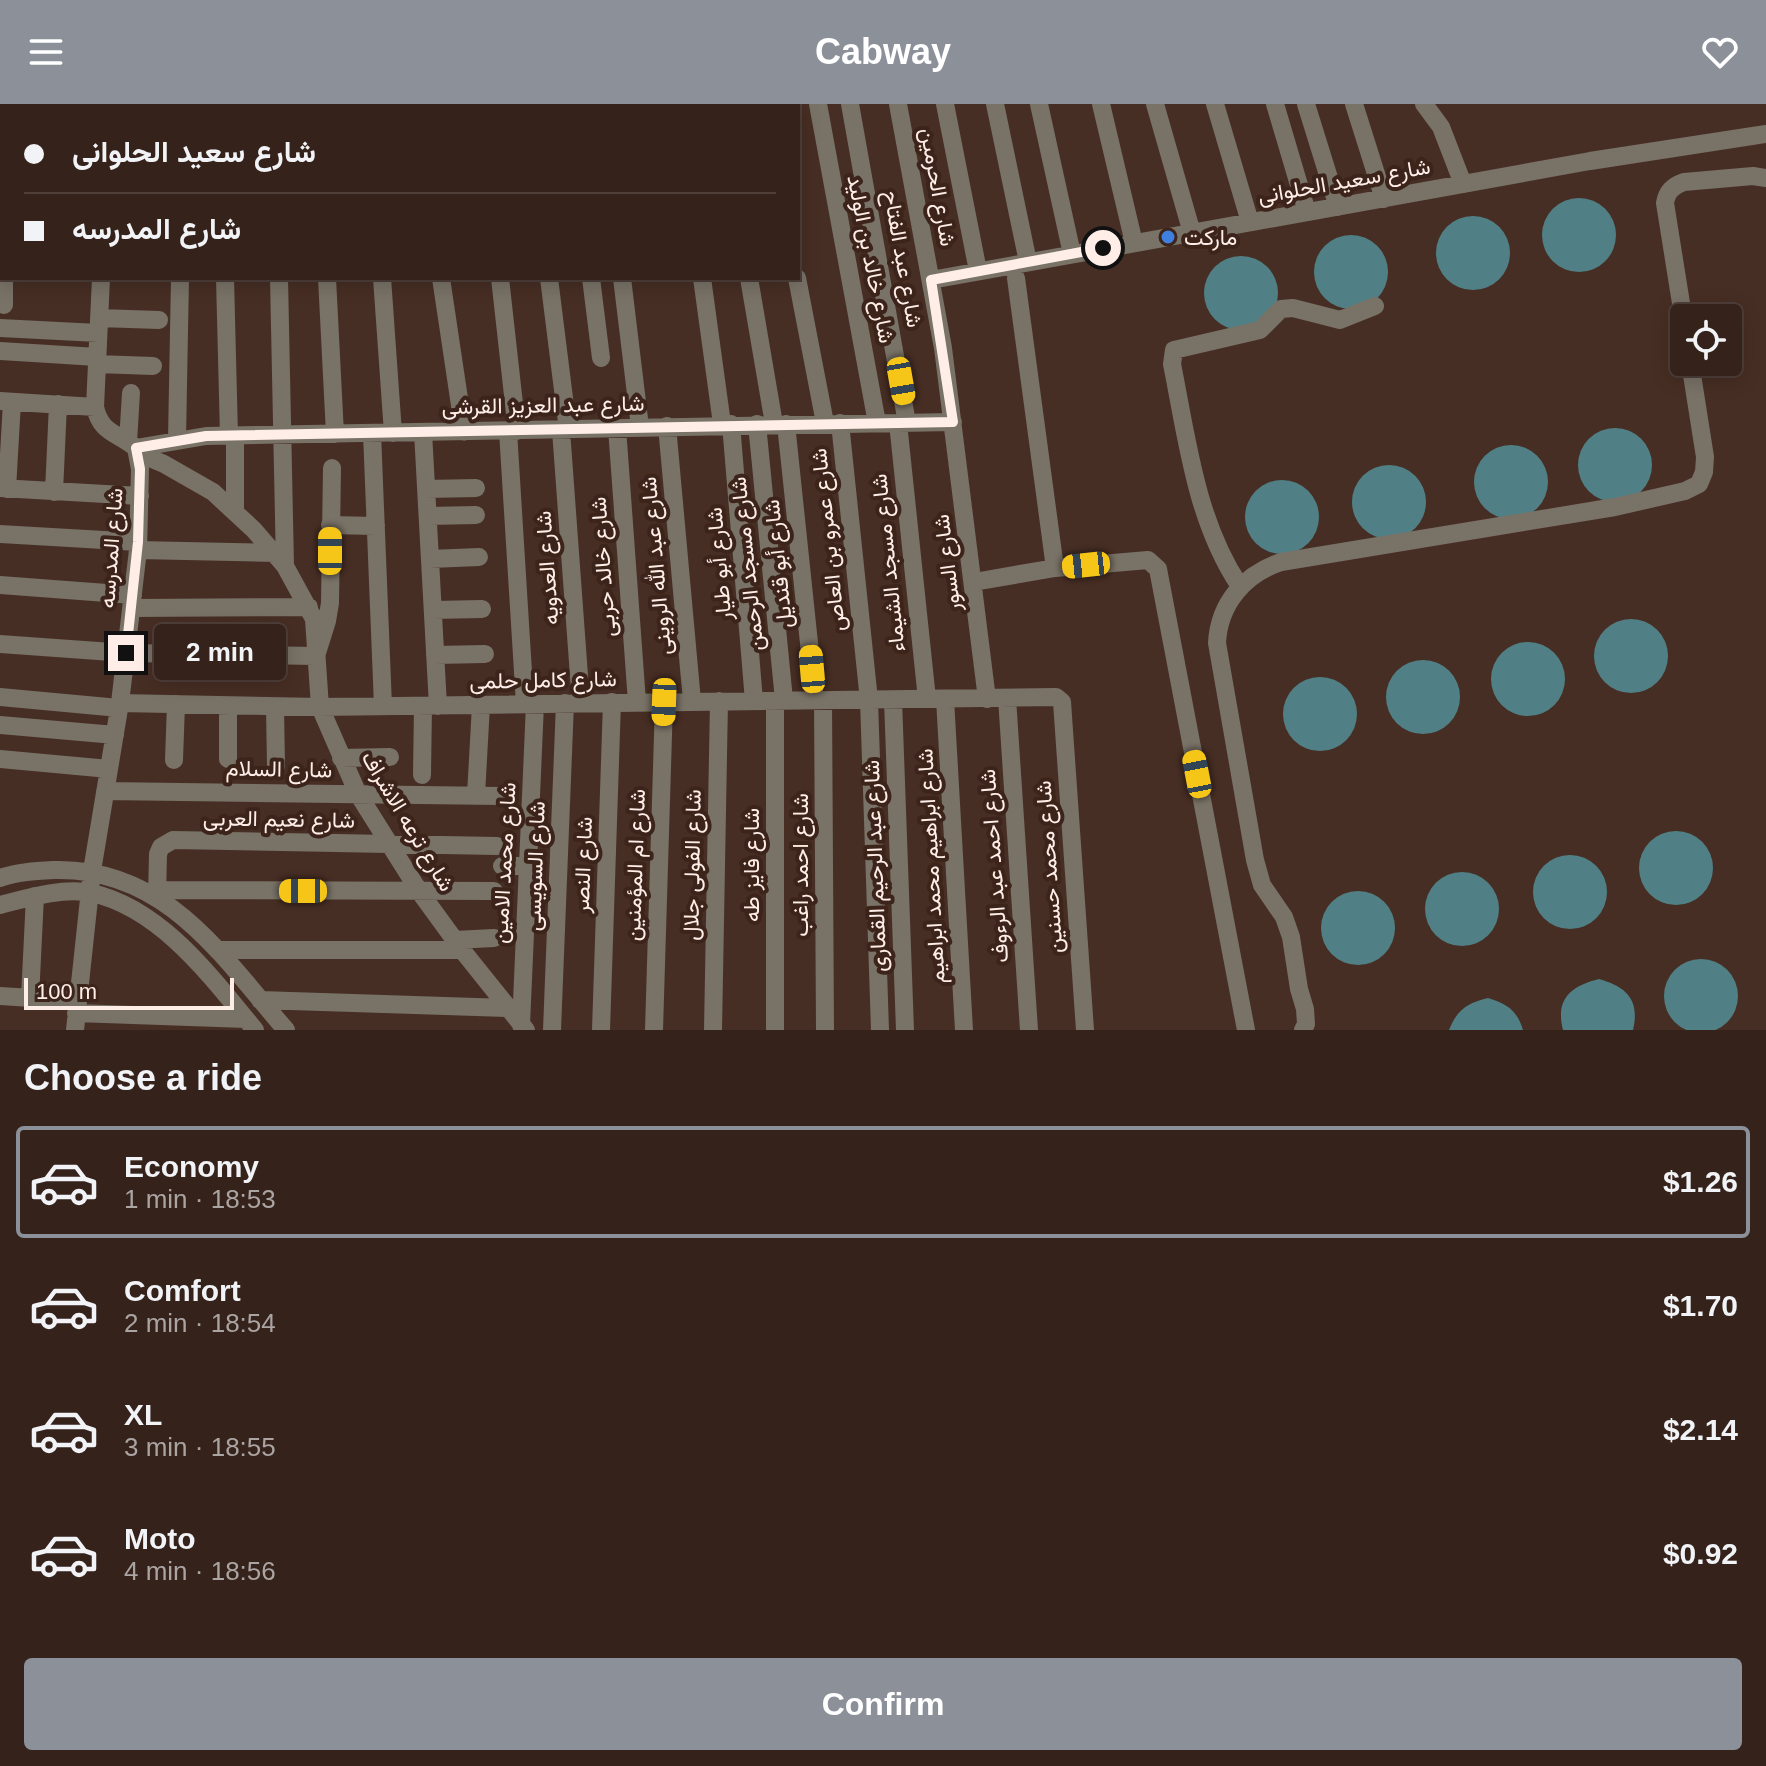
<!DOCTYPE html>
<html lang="en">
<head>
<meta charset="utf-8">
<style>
  body { margin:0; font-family:Arial,Vazirmatn,sans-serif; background:#402f28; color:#f1f3f6; height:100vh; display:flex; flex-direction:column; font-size:30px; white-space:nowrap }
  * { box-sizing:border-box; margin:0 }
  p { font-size:26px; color:#aaa4a3 }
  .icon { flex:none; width:44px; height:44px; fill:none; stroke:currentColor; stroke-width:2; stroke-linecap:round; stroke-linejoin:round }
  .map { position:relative; height:926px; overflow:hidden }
  .drawer { display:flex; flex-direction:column; background:#35221b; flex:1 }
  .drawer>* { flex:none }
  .hud { position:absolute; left:0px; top:0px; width:800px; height:176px; box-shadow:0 4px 20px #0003,0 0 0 2px #4f3f3a; display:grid; align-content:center; height:176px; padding:0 24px; background:#35221b }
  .buttons { position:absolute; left:1670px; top:200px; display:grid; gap:16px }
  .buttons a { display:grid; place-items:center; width:72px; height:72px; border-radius:8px; background:#35221b; box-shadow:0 4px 20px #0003,0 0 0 2px #4f3f3a; font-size:40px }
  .scale { position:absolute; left:24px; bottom:20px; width:210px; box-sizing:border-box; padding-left:8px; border:4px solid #ffeee8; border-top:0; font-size:22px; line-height:28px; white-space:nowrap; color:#ffeee8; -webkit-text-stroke:6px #3c241b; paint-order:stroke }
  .end { position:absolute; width:36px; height:36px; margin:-18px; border:10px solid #ffeee8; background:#111; box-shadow:0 0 0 4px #111 }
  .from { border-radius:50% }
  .bubble { position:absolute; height:56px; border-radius:8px; background:#35221b; box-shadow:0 4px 20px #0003,0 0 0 2px #4f3f3a; font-size:26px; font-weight:600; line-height:56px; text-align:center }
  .car { position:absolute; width:24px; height:48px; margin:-24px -12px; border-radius:10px; box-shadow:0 0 6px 2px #0007; background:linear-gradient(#f5c518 24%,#345 0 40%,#f5c518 0 76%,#345 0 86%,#f5c518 0) }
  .hud b { display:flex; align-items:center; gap:28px; height:76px; font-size:30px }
  .hud b+b { border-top:2px solid #4f3f3a }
  .hud i { width:20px; height:20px; background:#f1f3f6 }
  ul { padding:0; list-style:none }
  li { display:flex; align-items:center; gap:24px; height:112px; margin:0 16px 12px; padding:0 8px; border:4px solid transparent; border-radius:8px }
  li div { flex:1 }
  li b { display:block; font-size:30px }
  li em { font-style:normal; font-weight:600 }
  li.current { border-color:#8c9099 }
  li>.icon { width:72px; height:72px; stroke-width:1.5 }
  h2 { padding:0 24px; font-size:36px; line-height:96px }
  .button { display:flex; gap:16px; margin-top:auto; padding:16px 24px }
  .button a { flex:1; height:92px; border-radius:8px; background:#8c9099; color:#fff; font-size:32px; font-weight:600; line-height:92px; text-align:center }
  header { display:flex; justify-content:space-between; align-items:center; height:104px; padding:0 24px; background:#8c9099; color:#fff; font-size:36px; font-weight:600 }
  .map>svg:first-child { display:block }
  .water { fill:#508085 }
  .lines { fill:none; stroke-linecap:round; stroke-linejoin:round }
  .minor { stroke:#797267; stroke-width:18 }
  .route { stroke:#ffeee8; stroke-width:10 }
  .shop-dot { fill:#3f7fe0; stroke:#3c241b; stroke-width:3 }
  .labels { text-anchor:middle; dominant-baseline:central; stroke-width:8; stroke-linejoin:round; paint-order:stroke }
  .street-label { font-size:22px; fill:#ffeee8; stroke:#3c241b }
  .poi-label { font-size:22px; fill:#ffeee8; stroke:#3c241b; text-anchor:start }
</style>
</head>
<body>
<header><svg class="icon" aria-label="menu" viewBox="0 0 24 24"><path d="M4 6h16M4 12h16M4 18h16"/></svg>Cabway<svg class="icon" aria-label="heart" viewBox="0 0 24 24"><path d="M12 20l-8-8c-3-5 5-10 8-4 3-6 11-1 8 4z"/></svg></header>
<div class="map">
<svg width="1766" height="926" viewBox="0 0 1766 926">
  <rect width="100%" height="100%" fill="#472e24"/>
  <path class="water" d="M1542 131a37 37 0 1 1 74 0a37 37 0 1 1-74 0Z
    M1436 149a37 37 0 1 1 74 0a37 37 0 1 1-74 0Z
    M1314 168a37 37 0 1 1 74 0a37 37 0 1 1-74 0Z
    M1204 189a37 37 0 1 1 74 0a37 37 0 1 1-74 0Z
    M1578 361a37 37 0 1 1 74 0a37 37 0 1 1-74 0Z
    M1474 378a37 37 0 1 1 74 0a37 37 0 1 1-74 0Z
    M1352 398a37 37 0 1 1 74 0a37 37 0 1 1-74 0Z
    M1245 413a37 37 0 1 1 74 0a37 37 0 1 1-74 0Z
    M1594 552a37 37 0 1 1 74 0a37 37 0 1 1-74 0Z
    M1491 575a37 37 0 1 1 74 0a37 37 0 1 1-74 0Z
    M1386 593a37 37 0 1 1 74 0a37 37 0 1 1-74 0Z
    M1283 610a37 37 0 1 1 74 0a37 37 0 1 1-74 0Z
    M1639 764a37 37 0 1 1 74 0a37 37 0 1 1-74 0Z
    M1533 788a37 37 0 1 1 74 0a37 37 0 1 1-74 0Z
    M1425 805a37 37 0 1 1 74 0a37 37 0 1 1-74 0Z
    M1321 824a37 37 0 1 1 74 0a37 37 0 1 1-74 0Z
    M1664 892a37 37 0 1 1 74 0a37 37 0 1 1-74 0Z
    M1599 875C1627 883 1640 896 1633 926H1563C1555 895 1571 882 1599 875Z
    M1488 894C1507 900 1517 906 1523 926H1449C1457 906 1467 899 1488 894Z"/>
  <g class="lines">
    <path class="minor" d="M221 0V2
      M274 0V2
      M319 0V2
      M370 0V2
      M432 0 433 2
      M479 0 480 2
      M529 0V2
      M559 0V2
      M593 0V2
      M678 0V2
      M719 0 720 2
      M764 0V2
      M818 0 877 319
      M850 0 907 319
      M898 0 943 244 987 595
      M945 0 978 167
      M995 0 1028 158
      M1039 0 1072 150
      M1101 0 1134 139
      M1155 0 1192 129
      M1215 0 1250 118
      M1275 0 1307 108
      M1306 0 1338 103
      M1354 0 1384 95
      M1424 0 1441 23 1463 80
      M63 2V0
      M136 2V0
      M0 22 2 0
      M0 135H2
      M225 174 229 332
      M279 174 285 462
      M327 174 335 330
      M382 174 393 329
      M441 174 464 328
      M500 174 517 327
      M549 174 568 326
      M591 174 601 254
      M622 174 640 323
      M702 174 722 320
      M749 174 774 320
      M797 174 825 319
      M1016 174 1055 464
      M931 176 1590 57 1766 30
      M4 201V174
      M99 214 159 216
      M1684 218 1665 99C1667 87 1673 82 1684 78L1753 72 1766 74
      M0 224 98 229
      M0 247 97 253
      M97 260 153 262
      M0 297 95 303
      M840 319 869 596 880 926
      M898 319 927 595
      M731 320 754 597
      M757 320 784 596
      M786 320 815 596
      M667 322 692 597
      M617 324 637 598
      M561 326 581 599
      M508 327 525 600
      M423 328 438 602
      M372 329 383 602
      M177 335 180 174
      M128 338 131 289
      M136 344 206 332 953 318
      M138 349 164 360 213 388 254 426 285 462 314 515 320 603 358 690 419 787 462 846 526 926
      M0 384 140 392
      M7 385 12 298
      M426 385 476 384
      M54 388 58 300
      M235 407V331
      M428 412 476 411
      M330 421 376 422
      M0 430 138 438
      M138 446 275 449
      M430 455 479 453
      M974 478 1055 464 1148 456 1158 465 1246 926
      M0 481 133 491
      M1239 481C1196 416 1187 335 1172 260L1174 246 1260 226 1281 205 1293 204 1340 216 1375 202
      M132 504 309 503
      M433 506 482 505
      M0 540 126 549 316 552 327 517 330 499 332 364
      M435 551 485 550
      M0 593 119 604
      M1007 594 1029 926
      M945 595 964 926
      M823 596 825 926
      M893 596 905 926
      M120 599 320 603 1056 593 1062 598 1085 926
      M228 602V655
      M275 603 276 662
      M0 621 115 631
      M341 654 390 653
      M0 655 109 665
      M174 656 176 600
      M422 671 423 602
      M105 687 500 692
      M476 691 481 601
      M502 762H527
      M0 774C17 768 36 767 54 766 165 763 221 851 286 926
      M157 786 494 787
      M157 794 158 750 161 743 173 736 497 742
      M0 801C27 794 63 783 92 789 162 805 212 874 255 926
      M455 836 494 834
      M217 846H462
      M0 892 78 897
      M30 894 35 792
      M260 896 507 904
      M76 909 246 915
      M521 921 535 600
      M75 926 92 767 120 599 138 446 140 365 136 344C117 328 101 330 95 303L101 174
      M552 926 565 599
      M601 926 612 598
      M654 926 664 598
      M713 926 719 597
      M775 926V597
      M1303 926 1306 920 1305 905 1299 885 1291 833 1284 813 1262 781 1255 756 1217 539C1219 499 1245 470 1281 458L1615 403 1685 387 1699 380 1704 368 1705 353 1690 258"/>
  </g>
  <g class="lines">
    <path class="route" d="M126 549 138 438 140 365 136 344 206 332 953 318 931 176 1103 144"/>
  </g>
  <circle class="shop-dot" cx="1168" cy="133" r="8"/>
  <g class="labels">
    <g class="street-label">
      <text transform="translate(1344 77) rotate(-10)">شارع سعيد الحلوانى</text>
      <text transform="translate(938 83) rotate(80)">شارع الحرمين</text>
      <text transform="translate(871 155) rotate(79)">شارع خالد بن الوليد</text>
      <text transform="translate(903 155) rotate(80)">شارع عبد الفتاح</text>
      <text transform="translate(543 301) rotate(-1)">شارع عبد العزيز القرشى</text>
      <text transform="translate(828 436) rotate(-96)">شارع عمرو بن العاص</text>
      <text transform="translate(111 444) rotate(-86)">شارع المدرسه</text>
      <text transform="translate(888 459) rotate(-96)">شارع مسجد الشيماء</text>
      <text transform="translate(947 459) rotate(-97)">شارع السور</text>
      <text transform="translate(719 460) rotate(-95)">شارع أبو طيار</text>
      <text transform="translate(747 460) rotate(-96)">شارع مسجد الرحمن</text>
      <text transform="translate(778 460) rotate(-96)">شارع أبو قنديل</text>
      <text transform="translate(656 462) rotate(-95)">شارع عبد الله الروينى</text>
      <text transform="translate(603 463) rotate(-94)">شارع خالد حربى</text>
      <text transform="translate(547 464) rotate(-94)">شارع العدويه</text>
      <text transform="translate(543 576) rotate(-1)">شارع كامل حلمى</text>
      <text transform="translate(279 665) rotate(1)">شارع السلام</text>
      <text transform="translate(279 715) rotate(1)">شارع نعيم العربى</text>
      <text transform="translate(408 717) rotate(59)">شارع ترعه الاشراف</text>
      <text transform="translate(504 759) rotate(-87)">شارع محمد الامين</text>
      <text transform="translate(583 761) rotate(-88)">شارع النصر</text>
      <text transform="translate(635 761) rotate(-88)">شارع ام المؤمنين</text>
      <text transform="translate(692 761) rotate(-89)">شارع الفولى جلال</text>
      <text transform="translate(751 761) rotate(-90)">شارع فايز طه</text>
      <text transform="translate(800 761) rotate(-90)">شارع احمد راغب</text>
      <text transform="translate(535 762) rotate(-88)">شارع السويسى</text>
      <text transform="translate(875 762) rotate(-92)">شارع عبد الرحيم القمارى</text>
      <text transform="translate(931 762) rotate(-93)">شارع ابراهيم محمد ابراهيم</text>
      <text transform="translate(994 762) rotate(-94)">شارع احمد عبد الرءوف</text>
      <text transform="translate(1049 763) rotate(-94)">شارع محمد حسنين</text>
    </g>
    <g class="poi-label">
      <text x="1184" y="133">ماركت</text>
    </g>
  </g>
</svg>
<div class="buttons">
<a><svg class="icon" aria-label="locate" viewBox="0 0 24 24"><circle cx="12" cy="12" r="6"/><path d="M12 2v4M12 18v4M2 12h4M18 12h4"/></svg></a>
</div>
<div class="scale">100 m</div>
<i class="end from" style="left:1103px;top:144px"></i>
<i class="end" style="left:126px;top:549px"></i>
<div class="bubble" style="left:154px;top:520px;width:132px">2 min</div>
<i class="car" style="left:901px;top:277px;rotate:170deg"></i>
<i class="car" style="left:330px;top:447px;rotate:0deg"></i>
<i class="car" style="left:1086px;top:461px;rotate:264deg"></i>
<i class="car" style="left:812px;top:565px;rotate:355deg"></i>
<i class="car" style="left:664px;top:598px;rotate:182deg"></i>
<i class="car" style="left:1197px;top:670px;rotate:349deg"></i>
<i class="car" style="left:303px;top:787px;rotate:270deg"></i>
<div class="hud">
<b><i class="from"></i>شارع سعيد الحلوانى</b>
<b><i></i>شارع المدرسه</b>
</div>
</div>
<section class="drawer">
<h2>Choose a ride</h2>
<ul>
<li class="current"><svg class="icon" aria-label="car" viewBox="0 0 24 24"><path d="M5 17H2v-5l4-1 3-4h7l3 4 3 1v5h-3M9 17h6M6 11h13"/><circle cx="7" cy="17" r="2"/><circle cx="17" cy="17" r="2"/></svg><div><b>Economy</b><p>1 min · 18:53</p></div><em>$1.26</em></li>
<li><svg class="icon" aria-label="car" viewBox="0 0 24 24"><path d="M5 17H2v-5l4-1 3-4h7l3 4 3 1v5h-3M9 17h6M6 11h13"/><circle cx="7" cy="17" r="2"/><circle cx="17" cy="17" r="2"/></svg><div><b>Comfort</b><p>2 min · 18:54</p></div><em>$1.70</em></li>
<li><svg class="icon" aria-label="car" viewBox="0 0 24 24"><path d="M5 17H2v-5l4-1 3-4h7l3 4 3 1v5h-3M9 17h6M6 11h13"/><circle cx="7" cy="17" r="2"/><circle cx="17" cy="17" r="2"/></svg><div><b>XL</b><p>3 min · 18:55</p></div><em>$2.14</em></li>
<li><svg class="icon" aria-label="car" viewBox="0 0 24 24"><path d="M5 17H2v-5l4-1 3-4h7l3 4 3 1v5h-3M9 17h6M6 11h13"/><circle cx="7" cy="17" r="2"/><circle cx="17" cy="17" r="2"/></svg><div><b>Moto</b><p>4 min · 18:56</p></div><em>$0.92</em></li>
</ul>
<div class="button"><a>Confirm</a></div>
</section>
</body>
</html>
